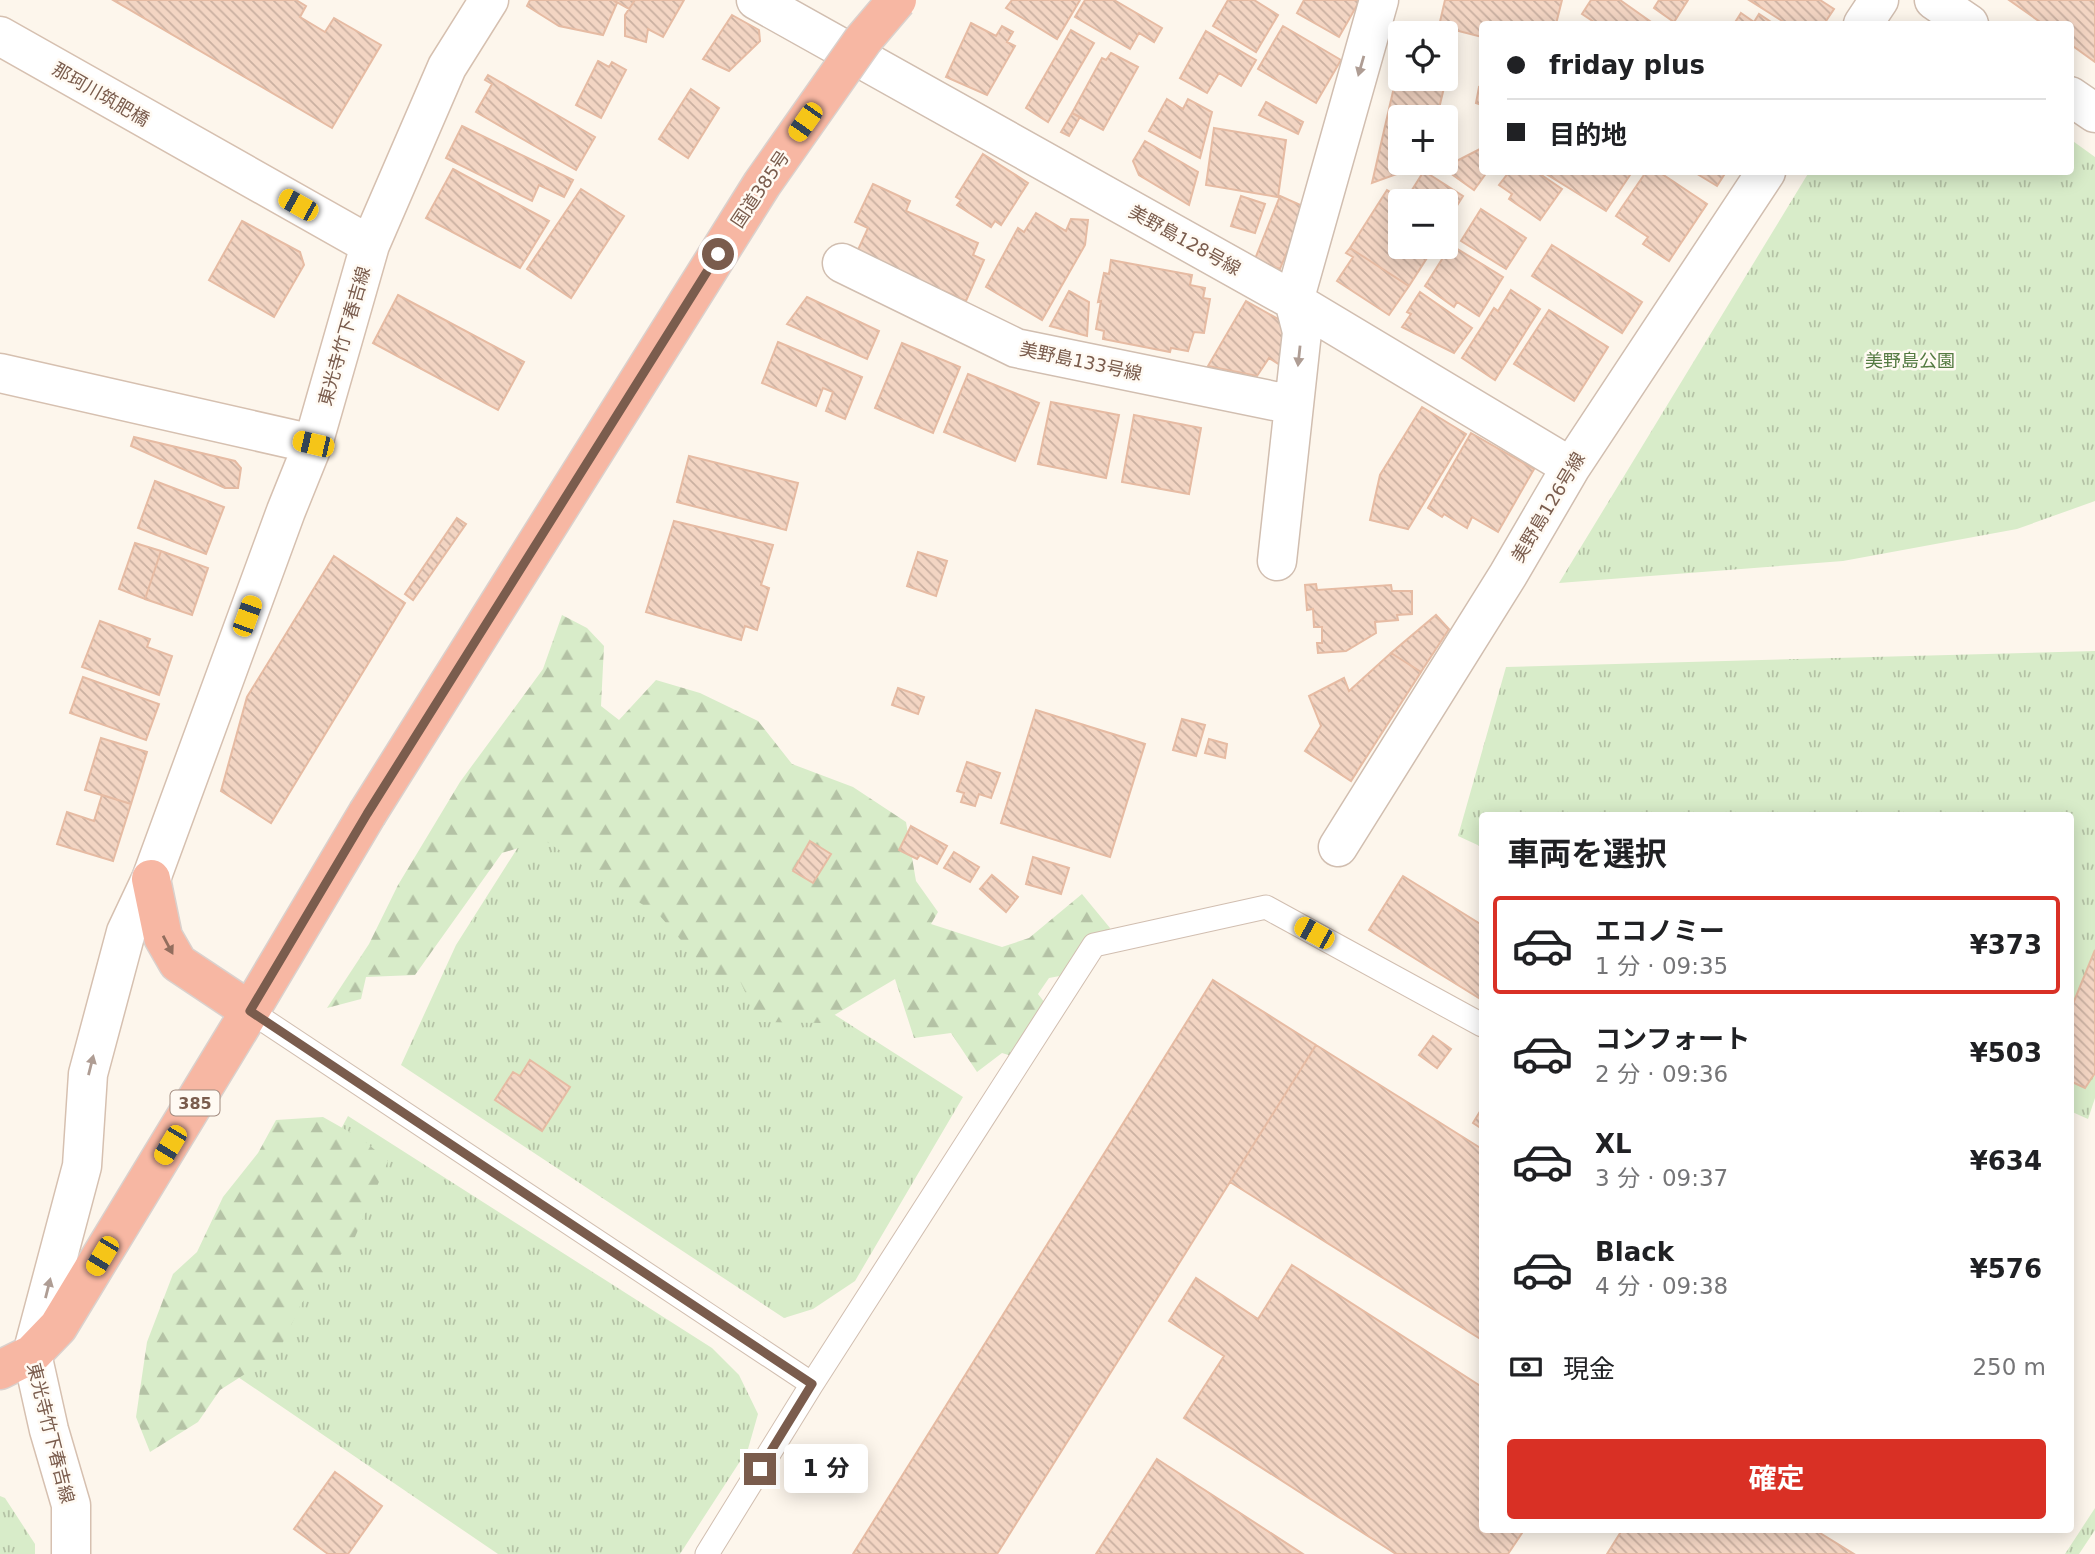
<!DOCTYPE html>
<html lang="ja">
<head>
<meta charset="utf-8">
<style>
  body { margin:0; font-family:"DejaVu Sans","Noto Sans JP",sans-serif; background:#f6f6f6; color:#202124; height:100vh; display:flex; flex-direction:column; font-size:26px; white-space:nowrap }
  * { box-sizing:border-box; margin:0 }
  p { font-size:23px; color:#757577 }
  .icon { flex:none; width:38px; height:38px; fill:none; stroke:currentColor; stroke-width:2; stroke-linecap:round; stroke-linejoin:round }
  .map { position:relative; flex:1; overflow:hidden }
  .drawer { position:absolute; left:1479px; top:812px; width:595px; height:721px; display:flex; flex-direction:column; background:#fff; border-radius:7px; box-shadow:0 4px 18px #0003 }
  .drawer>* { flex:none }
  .top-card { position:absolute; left:1479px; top:21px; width:595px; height:154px; border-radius:7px; box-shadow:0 4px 18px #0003; display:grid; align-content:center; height:154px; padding:0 28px; background:#fff }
  .controls { position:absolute; left:1388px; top:21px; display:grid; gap:14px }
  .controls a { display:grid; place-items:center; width:70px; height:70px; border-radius:7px; background:#fff; box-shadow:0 4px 18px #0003; font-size:35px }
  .end { position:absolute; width:32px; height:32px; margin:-16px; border:9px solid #7a5c4d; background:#fff; box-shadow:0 0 0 4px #fff }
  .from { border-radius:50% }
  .bubble { position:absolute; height:49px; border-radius:7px; background:#fff; box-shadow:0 4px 18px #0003; font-size:23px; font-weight:700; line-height:49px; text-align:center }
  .car { position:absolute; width:21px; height:42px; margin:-21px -10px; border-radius:9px; box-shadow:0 0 5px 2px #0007; background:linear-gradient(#f5c518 24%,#345 0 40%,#f5c518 0 76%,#345 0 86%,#f5c518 0) }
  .top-card b { display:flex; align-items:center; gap:24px; height:66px; font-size:26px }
  .top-card b+b { border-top:2px solid #e0e0e0 }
  .top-card i { width:18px; height:18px; background:#202124 }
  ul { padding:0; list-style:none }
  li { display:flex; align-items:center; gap:21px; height:98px; margin:0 14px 10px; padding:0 14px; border:4px solid transparent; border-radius:7px }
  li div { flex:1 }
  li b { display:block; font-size:26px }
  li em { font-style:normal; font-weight:700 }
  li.on { border-color:#d93025 }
  li>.icon { width:63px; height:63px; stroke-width:1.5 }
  h2 { padding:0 28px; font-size:32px; line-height:84px }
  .pay { display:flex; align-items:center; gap:18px; height:77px; padding:0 28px; font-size:26px }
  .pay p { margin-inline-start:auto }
  .primary-button { display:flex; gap:14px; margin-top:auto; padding:14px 28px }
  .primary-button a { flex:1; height:80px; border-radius:7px; background:#d93025; color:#fff; font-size:28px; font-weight:700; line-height:80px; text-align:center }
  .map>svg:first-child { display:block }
  .grass { fill:url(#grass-tufts) }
  .forest { fill:url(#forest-firs) }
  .building { fill:url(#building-back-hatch); stroke:#e6bba3; stroke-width:2 }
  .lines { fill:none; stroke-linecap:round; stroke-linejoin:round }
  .lane-casing { stroke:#d1beb0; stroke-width:25 }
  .street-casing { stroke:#d1beb0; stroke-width:41 }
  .secondary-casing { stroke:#d6c0b0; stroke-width:41 }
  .highway-casing { stroke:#dad1cd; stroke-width:41 }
  .lane { stroke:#fff; stroke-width:23 }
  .street { stroke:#fff; stroke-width:38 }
  .secondary { stroke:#fff; stroke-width:38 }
  .highway { stroke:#f7b7a3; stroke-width:38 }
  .highway-bridge-casing { stroke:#dad1cd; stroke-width:41; stroke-linecap:butt }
  .highway-bridge { stroke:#f7b7a3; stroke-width:38 }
  .oneway { fill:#af9d94 }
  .oneway2 { fill:#936e5e }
  .route { stroke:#7a5c4d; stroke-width:9 }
  .labels { text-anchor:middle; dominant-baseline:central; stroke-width:5; stroke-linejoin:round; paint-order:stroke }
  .shield { fill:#fffaf3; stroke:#a28b7f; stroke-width:2 }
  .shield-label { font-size:16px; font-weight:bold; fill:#7a5c4d }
  .street-label { font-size:18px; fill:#7a5c4d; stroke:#fffaf3 }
  .park-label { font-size:18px; fill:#537a41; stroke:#fffaf3 }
</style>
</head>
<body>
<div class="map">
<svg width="2095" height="1554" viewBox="0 0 2095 1554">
  <defs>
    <pattern id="grass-tufts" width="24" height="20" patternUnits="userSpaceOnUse" patternTransform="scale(1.75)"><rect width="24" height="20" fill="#d8ecc9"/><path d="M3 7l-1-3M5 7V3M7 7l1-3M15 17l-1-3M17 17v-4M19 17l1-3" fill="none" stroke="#b4c2a5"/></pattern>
    <pattern id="forest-firs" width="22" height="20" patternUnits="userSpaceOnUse" patternTransform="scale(1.75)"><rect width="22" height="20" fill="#d8ecc9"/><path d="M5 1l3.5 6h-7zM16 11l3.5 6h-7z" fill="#b4c2a5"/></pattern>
    <pattern id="building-back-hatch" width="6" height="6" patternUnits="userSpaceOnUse" patternTransform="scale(1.75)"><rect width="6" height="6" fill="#f3d5c3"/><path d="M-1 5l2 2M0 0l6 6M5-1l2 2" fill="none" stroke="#cab0a1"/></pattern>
  </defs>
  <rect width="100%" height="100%" fill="#fdf6ec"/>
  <path class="grass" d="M2070 139 2095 157V501L2017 529 1843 561 1559 583 1809 172H2070Z
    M2095 651V1098L2088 1119 2070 1111V816H1482V847L1458 836 1506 667Z
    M534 822 963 1097 855 1281 813 1309 784 1318 401 1065 456 945Z
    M348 1116 712 1348 739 1375 758 1414 748 1449 680 1554H498L216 1362Z
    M0 1496 5 1498 35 1544V1554H0Z
    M2095 1508V1530L2079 1554H2065Z"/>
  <path class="forest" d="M562 615 587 628 604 646 601 706 619 720 656 680 700 693 758 721 792 764 853 787 906 822 916 881 938 912 931 924 1002 947 1029 938 1082 894 1110 928 1092 970 1049 978 1038 994 1059 1021 1031 1062 1002 1053 977 1072 951 1033 914 1038 895 979 821 1023 759 1022 740 981 713 977 660 916 544 840 502 853 415 975 366 977 361 999 327 1008 369 944 398 885 460 782 543 669Z
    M323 1117 362 1139 388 1161 355 1237 301 1304 278 1353 220 1390 198 1422 150 1452 136 1417 147 1342 173 1274 197 1252 223 1197 258 1153 276 1120Z"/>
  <path class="building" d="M113 0H296L306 6 300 17 325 32 334 18 381 45 332 128Z
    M530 0H613L617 3 603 35 559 26 527 6Z
    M613 0H635L629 9Z
    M635 0H684L663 37 648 29 646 42 625 36V15Z
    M1012 0H1080L1057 39 1006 8Z
    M1085 0H1114L1162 28 1154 42 1139 33 1130 49 1075 17Z
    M1228 0H1254L1278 15 1256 52 1213 26Z
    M1304 0H1360L1339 37 1297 13Z
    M1445 0H1562L1556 24H1482V37L1439 26Z
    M1591 0H1620L1654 24H1597L1582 14Z
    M1659 0H1688L1674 22 1654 8Z
    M1749 0H1820L1834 9 1824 24H1787Z
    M2009 0H2095V62L2070 44V24H2043Z
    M1741 13 1754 22 1759 14 1774 24H1734Z
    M732 15 759 30 760 41 729 71 703 59Z
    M971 23 996 36 1002 26 1013 32 1007 42 1015 46 987 95 946 77Z
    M1283 26 1341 60 1316 103 1258 69Z
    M1071 30 1094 43 1048 122 1026 108Z
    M1206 31 1256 60 1241 86 1219 73 1207 93 1180 78Z
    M1111 53 1138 67 1103 130 1072 113 1102 58 1106 60Z
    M1446 53 1452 54 1437 117H1400V163H1427L1372 183 1400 61V79H1446Z
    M598 61 609 67 612 62 626 70 601 118 576 105Z
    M488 75 595 137 576 170 476 112 492 84 485 80Z
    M1479 87 1482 88V105L1476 103Z
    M691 89 719 108 688 158 659 139Z
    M1167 99 1183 109 1188 99 1212 112 1200 158 1149 131Z
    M1266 102 1303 122 1298 134 1259 115Z
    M1072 113 1080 117 1069 136 1061 132Z
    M462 126 573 180 564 197 539 185 532 201 446 158Z
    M1214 128 1286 140 1278 197 1206 185Z
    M1145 141 1198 172 1189 205 1139 175 1133 161Z
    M1482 148V172H1487L1474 190 1443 168Z
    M983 154 1028 183 1001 225 995 221 991 227 957 205 961 200 956 197Z
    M453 169 549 221 520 268 426 218Z
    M1424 171 1463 196 1446 223V201H1400V247H1434L1409 286 1350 248 1387 190 1405 201Z
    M1509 172H1537L1562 189 1540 220 1509 199 1512 194 1499 185Z
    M1543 172H1632L1606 211Z
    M1646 172H1659L1707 204 1669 261 1643 244 1648 237 1616 216Z
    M1694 172H1726L1717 186Z
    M873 184 910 201 906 211 978 243 973 255 984 260 966 301 857 252 868 228 855 222Z
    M581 189 624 216 571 298 527 269Z
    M1241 196 1265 204 1255 233 1231 226Z
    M1280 196 1305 207 1280 269 1255 259Z
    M1481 209 1526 238 1506 269 1461 241Z
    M1036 213 1066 231 1071 219 1088 220 1085 245 1042 320 986 287 1018 228 1024 232Z
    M242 221 300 252 304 265 274 317 209 280Z
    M1451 245 1503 277 1479 316 1457 302 1454 307 1425 286Z
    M1552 245 1642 302 1622 333 1532 276Z
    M1350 248 1409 286 1389 315 1337 281 1353 257 1346 253Z
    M1111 260 1192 275 1190 285 1205 288 1203 298 1210 299 1204 333 1194 332 1188 351 1171 348 1170 352 1103 339 1104 331 1096 329 1101 301 1098 302 1104 273 1109 274Z
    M1511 290 1540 309 1495 380 1462 358 1494 308 1498 311Z
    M1069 291 1089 302 1087 336 1050 326Z
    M1420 292 1472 328 1454 353 1402 327 1411 314 1407 312Z
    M398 295 524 362 498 410 373 343Z
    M807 297 879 331 867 359 787 324Z
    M1246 301 1287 324 1286 369 1269 358 1257 376 1208 366Z
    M1549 310 1608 347 1574 401 1514 364Z
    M778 342 862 377 845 419 826 411 833 392 823 388 816 406 762 383Z
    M902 343 960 367 933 433 875 408Z
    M968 374 1039 403 1015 461 944 432Z
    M1051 402 1119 415 1106 478 1038 464Z
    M1422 407 1466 434 1408 529 1370 520 1380 475Z
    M1134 415 1201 428 1189 494 1122 482Z
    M1471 433 1534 469 1498 532 1472 517 1467 528 1444 514 1442 517 1428 508Z
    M134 437 235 461 241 468 238 488H225L131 446Z
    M689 456 798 483 786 530 677 502Z
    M155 481 224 507 206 554 138 528Z
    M457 518 466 524 413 600 405 594Z
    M674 521 773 545 761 585 769 588 757 630 745 626 741 640 646 612Z
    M135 543 161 551 145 599 119 589Z
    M161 551 208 568 192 615 145 599Z
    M918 552 947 561 936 596 907 586Z
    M334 556 405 603 271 823 221 791 247 697Z
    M1316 584 1317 590 1391 585 1392 591H1412V614L1397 615 1398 620 1375 622 1376 633 1346 651 1318 653 1317 643H1322V627H1314L1313 609 1307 610 1305 585Z
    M1436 615 1449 629 1421 672 1391 653Z
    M100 621 150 639 147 647 172 656 159 695 82 667Z
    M1391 653 1421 672 1351 781 1305 751 1321 726 1309 696 1344 678 1349 691Z
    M83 677 159 704 146 740 70 713Z
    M898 688 924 697 918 714 892 705Z
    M1036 710 1145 744 1110 857 1001 823Z
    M1182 719 1205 725 1196 756 1173 750Z
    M101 738 147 752 131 804 85 790Z
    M1209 739 1227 744 1225 758 1205 753Z
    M967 762 1000 773 991 798 979 794 975 806 961 802 964 793 957 791Z
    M102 795 131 804 113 861 57 844 67 812 94 821Z
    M911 826 947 846 937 864 920 855 917 859 899 850Z
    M810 841 831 854 813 883 793 871Z
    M954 852 979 867 970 882 944 868Z
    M1033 857 1069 868 1061 894 1026 884Z
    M992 875 1018 897 1006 912 980 889Z
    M1403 876 1482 925V1000L1369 930Z
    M2095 950V1073L2085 1088 2070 1081V1011Z
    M1213 980 1316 1045 1230 1182 997 1554H853Z
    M1433 1036 1451 1049 1437 1068 1419 1055Z
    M1316 1045 1482 1149V1340L1230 1182Z
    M530 1060 570 1087 542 1131 495 1100 513 1072 520 1076Z
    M1482 1108V1129L1473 1123Z
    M1292 1265 1482 1387V1530H1524L1508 1554H1396L1184 1418 1224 1356 1169 1321 1196 1278 1258 1319Z
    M1157 1459 1303 1554H1096Z
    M335 1472 382 1506 348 1554H328L294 1529Z
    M1622 1530H1815L1854 1554H1607Z"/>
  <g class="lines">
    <defs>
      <path id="lane" d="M250 1011 812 1384 707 1554
        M812 1384 1094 945 1266 907 1482 1025"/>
      <path id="street" d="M756 0 1294 301 1571 467
        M1934 0 1969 24
        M1863 24 1879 0
        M2070 96 2095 113
        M842 263 1016 348 1294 405
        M1277 561 1302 332 1294 301 1379 0
        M1338 847 1508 575 1571 467 1766 172"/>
      <path id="secondary" d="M0 36 370 245
        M0 373 313 444
        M71 1554V1505L49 1430 32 1354 82 1166 88 1074 126 932 151 879 286 511 313 444 370 245 447 67 489 0"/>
      <path id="highway" d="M151 879 163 937 178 963 250 1011
        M0 1370 32 1354 58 1327 250 1011 367 814"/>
    </defs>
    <use href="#lane" class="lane-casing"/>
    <use href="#street" class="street-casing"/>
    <use href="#secondary" class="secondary-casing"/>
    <use href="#highway" class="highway-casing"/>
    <use href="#lane" class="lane"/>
    <use href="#street" class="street"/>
    <use href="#secondary" class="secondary"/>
    <use href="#highway" class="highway"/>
    <defs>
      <path id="highway-bridge" d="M367 814 762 184 863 40 897 0"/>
    </defs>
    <use href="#highway-bridge" class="highway-bridge-casing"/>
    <use href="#highway-bridge" class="highway-bridge"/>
  </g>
  <defs><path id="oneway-solid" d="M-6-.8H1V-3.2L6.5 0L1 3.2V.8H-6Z" transform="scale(1.75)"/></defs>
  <g class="oneway">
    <use href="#oneway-solid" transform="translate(1361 66) rotate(106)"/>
    <use href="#oneway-solid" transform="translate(1299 356) rotate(96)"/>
    <use href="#oneway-solid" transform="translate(91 1065) rotate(-76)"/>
    <use href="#oneway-solid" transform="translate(48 1288) rotate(-76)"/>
  </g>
  <use class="oneway2" href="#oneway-solid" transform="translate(168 945) rotate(62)"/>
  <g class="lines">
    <path class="route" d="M718 254 367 814 250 1011 812 1384 760 1469"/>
  </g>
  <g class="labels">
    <rect class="shield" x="170.5" y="1090.5" width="49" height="25" rx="5"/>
    <g class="shield-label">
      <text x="195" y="1103">385</text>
    </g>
    <g class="street-label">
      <text transform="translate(101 94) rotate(30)">那珂川筑肥橋</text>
      <text transform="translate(760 189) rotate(-56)">国道385号</text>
      <text transform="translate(1185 240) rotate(29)">美野島128号線</text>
      <text transform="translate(344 336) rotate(-74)">東光寺竹下春吉線</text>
      <text transform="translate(1081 361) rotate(12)">美野島133号線</text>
      <text transform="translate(1548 507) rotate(-59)">美野島126号線</text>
      <text transform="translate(51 1433) rotate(76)">東光寺竹下春吉線</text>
    </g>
    <g class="park-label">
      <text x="1910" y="360">美野島公園</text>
    </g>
  </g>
</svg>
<div class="controls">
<a><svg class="icon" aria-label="locate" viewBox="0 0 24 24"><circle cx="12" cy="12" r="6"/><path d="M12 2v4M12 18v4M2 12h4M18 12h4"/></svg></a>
<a>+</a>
<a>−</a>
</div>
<i class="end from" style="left:718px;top:254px"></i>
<i class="end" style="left:760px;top:1469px"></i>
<div class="bubble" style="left:784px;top:1444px;width:84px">1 分</div>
<i class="car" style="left:805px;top:122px;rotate:215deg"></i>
<i class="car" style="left:298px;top:205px;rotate:299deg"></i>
<i class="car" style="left:313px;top:444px;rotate:283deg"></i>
<i class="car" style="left:247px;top:616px;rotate:20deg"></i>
<i class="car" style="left:1314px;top:933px;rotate:299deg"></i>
<i class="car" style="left:170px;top:1145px;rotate:211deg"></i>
<i class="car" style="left:102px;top:1256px;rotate:211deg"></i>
<div class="top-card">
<b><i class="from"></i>friday plus</b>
<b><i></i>目的地</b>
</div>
<section class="drawer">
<h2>車両を選択</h2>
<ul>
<li class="on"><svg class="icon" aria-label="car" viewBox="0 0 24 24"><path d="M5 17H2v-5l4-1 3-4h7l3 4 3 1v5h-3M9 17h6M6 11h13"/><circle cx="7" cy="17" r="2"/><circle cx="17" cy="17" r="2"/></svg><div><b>エコノミー</b><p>1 分 · 09:35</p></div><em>¥373</em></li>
<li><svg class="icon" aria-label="car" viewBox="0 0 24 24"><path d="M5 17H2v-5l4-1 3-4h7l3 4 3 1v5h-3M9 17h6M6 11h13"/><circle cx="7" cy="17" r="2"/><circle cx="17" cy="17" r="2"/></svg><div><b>コンフォート</b><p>2 分 · 09:36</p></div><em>¥503</em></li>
<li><svg class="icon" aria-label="car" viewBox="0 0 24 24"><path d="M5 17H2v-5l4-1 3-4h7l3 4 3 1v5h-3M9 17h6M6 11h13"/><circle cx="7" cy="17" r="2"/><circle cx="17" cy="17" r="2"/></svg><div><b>XL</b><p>3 分 · 09:37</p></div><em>¥634</em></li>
<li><svg class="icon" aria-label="car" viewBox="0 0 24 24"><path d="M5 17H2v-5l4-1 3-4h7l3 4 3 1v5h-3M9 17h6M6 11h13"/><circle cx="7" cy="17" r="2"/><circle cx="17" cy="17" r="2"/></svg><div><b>Black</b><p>4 分 · 09:38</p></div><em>¥576</em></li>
</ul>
<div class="pay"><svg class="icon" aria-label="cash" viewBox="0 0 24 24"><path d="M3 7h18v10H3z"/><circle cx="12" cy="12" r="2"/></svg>現金<p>250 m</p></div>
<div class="primary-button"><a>確定</a></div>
</section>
</div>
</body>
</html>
